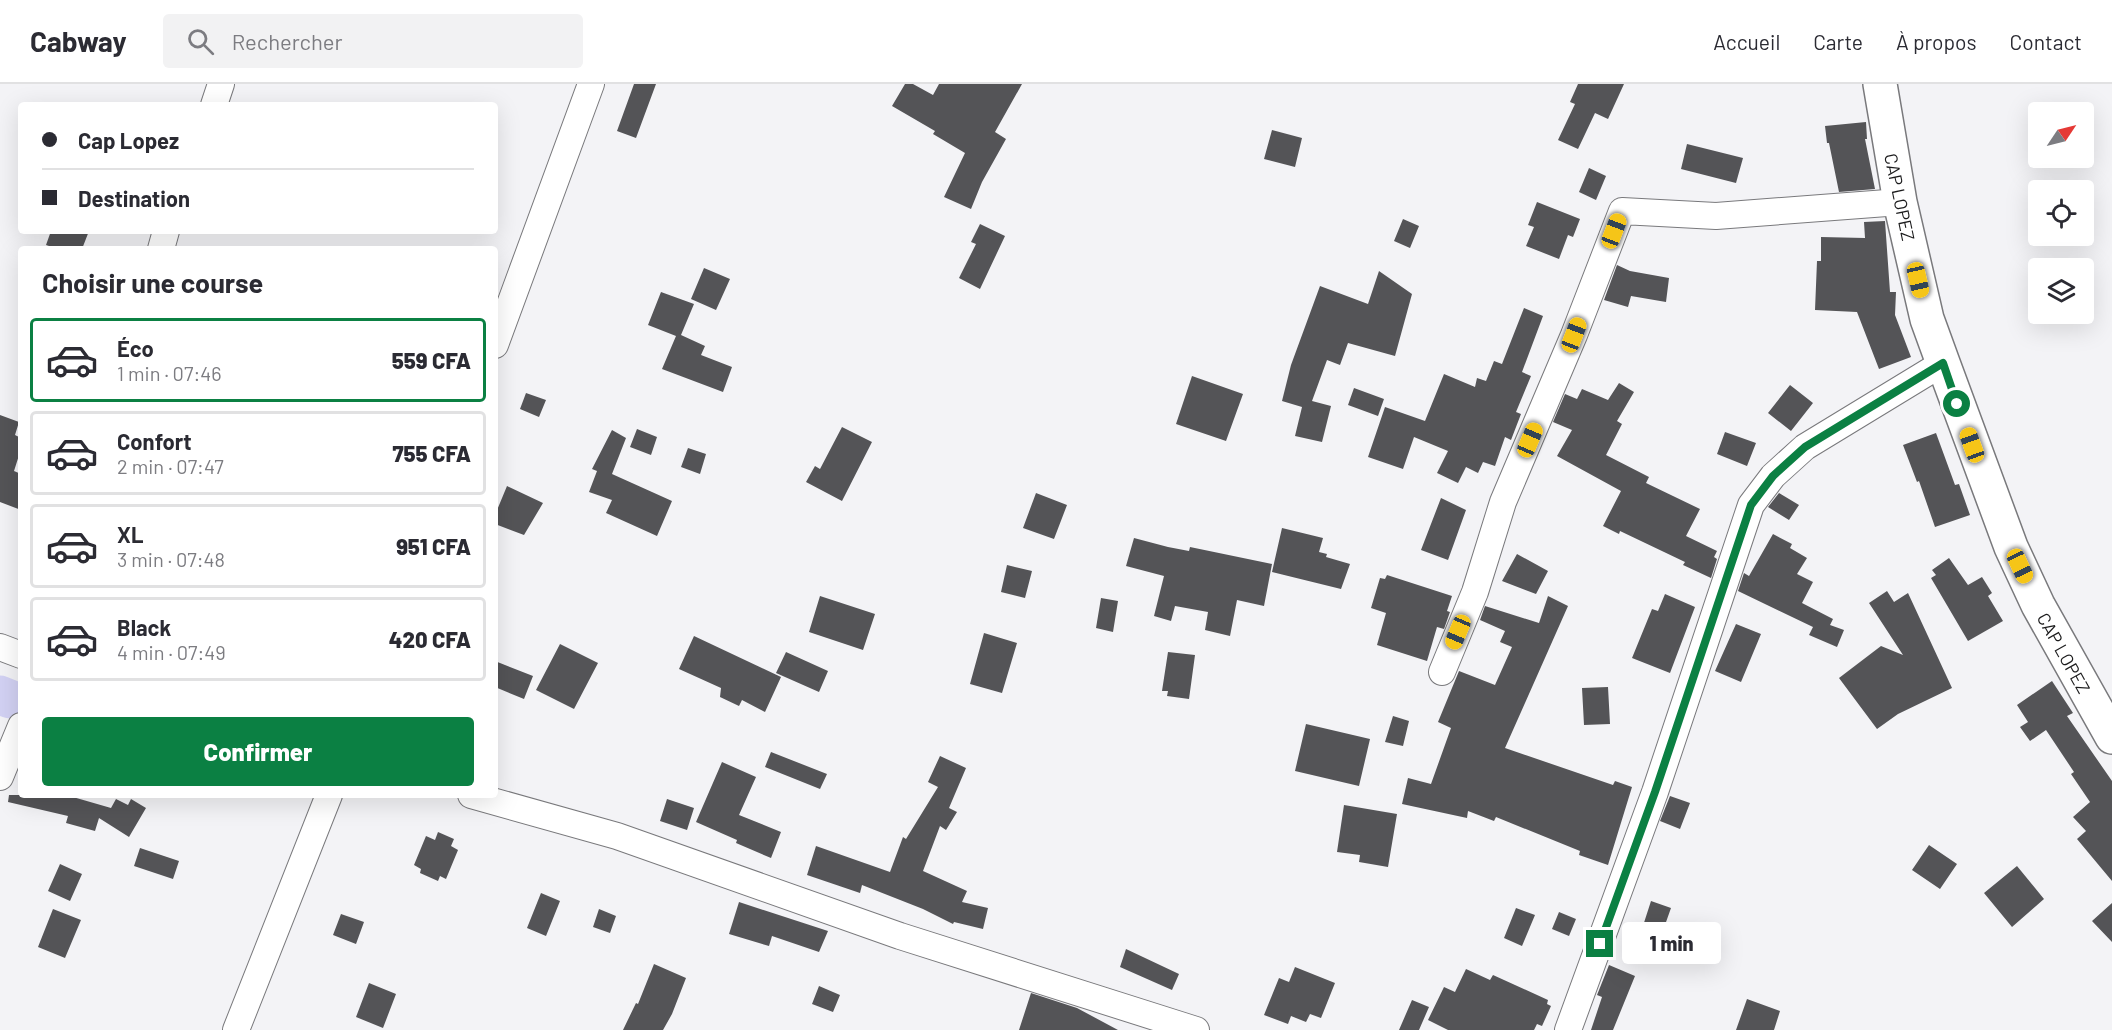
<!DOCTYPE html>
<html lang="fr">
<head>
<meta charset="utf-8">
<style>
  body { margin:0; font-family:Barlow,sans-serif; background:#f2f2f3; color:#2b2b33; height:100vh; display:flex; flex-direction:column; font-size:22px; white-space:nowrap }
  * { box-sizing:border-box; margin:0 }
  p { font-size:20px; color:#7c7c81 }
  .icon { flex:none; width:33px; height:33px; fill:none; stroke:currentColor; stroke-width:2; stroke-linecap:round; stroke-linejoin:round }
  .map { position:relative; flex:1; overflow:hidden }
  .sheet { position:absolute; left:18px; top:162px; width:480px; height:552px; display:flex; flex-direction:column; background:#fff; border-radius:6px; box-shadow:0 6px 24px #0002 }
  .sheet>* { flex:none }
  .banner { position:absolute; left:18px; top:18px; width:480px; height:132px; border-radius:6px; box-shadow:0 6px 24px #0002; display:grid; align-content:center; height:132px; padding:0 24px; background:#fff }
  .needle { width:39px; rotate:55deg }
  .buttons { position:absolute; left:2028px; top:18px; display:grid; gap:12px }
  .buttons a { display:grid; place-items:center; width:66px; height:66px; border-radius:6px; background:#fff; box-shadow:0 6px 24px #0002; font-size:30px }
  .end { position:absolute; width:27px; height:27px; margin:-14px; border:8px solid #0b8043; background:#fff; box-shadow:0 0 0 3px #fff }
  .from { border-radius:50% }
  .bubble { position:absolute; height:42px; border-radius:6px; background:#fff; box-shadow:0 6px 24px #0002; font-size:20px; font-weight:800; line-height:42px; text-align:center }
  .car { position:absolute; width:18px; height:36px; margin:-18px -9px; border-radius:8px; box-shadow:0 0 4px 2px #0007; background:linear-gradient(#f5c518 24%,#345 0 40%,#f5c518 0 76%,#345 0 86%,#f5c518 0) }
  .banner b { display:flex; align-items:center; gap:21px; height:57px; font-size:22px }
  .banner b+b { border-top:2px solid #e1e1e2 }
  .banner i { width:15px; height:15px; background:#2b2b33 }
  ul { padding:0; list-style:none }
  li { display:flex; align-items:center; gap:18px; height:84px; margin:0 12px 9px; padding:0 12px; border:3px solid #e1e1e2; border-radius:6px }
  li div { flex:1 }
  li b { display:block; font-size:22px }
  li em { font-style:normal; font-weight:800 }
  li.on { border-color:#0b8043 }
  li>.icon { width:54px; height:54px; stroke-width:1.5 }
  h2 { padding:0 24px; font-size:27px; line-height:72px }
  .action { display:flex; gap:12px; margin-top:auto; padding:12px 24px }
  .action a { flex:1; height:69px; border-radius:6px; background:#0b8043; color:#fff; font-size:24px; font-weight:800; line-height:69px; text-align:center }
  header { display:flex; align-items:center; gap:36px; box-sizing:border-box; height:84px; padding:0 30px; background:#fff; border-bottom:2px solid #e1e1e2 }
  header strong { font-size:28px }
  nav { display:flex; gap:33px; margin-inline-start:auto; font-size:21px }
  .search { width:420px; height:54px; background:#f2f2f3; display:flex; align-items:center; gap:15px; box-sizing:border-box; padding:0 21px; border-radius:6px; color:#7c7c81; font-size:22px }
  .map>svg:first-child { display:block }
  .lines { fill:none; stroke-linecap:round; stroke-linejoin:round }
  .river { stroke:#d2d1f3; stroke-width:39 }
  .building { fill:#545457 }
  .minor-casing { stroke:#79797c; stroke-width:28 }
  .tertiary-casing { stroke:#79797c; stroke-width:36 }
  .minor { stroke:#fff; stroke-width:26 }
  .tertiary { stroke:#fff; stroke-width:33 }
  .route { stroke:#0b8043; stroke-width:8 }
  .labels { text-anchor:middle; dominant-baseline:central; stroke-width:6; stroke-linejoin:round; paint-order:stroke }
  .street-label { font-size:18px; fill:#1b1b1c; stroke:#fff }
</style>
</head>
<body>
<header>
<strong>Cabway</strong>
<div class="search"><svg class="icon" aria-label="search" viewBox="0 0 24 24"><circle cx="10" cy="10" r="6"/><path d="M15 15l6 6"/></svg>Rechercher</div>
<nav><a>Accueil</a><a>Carte</a><a>À propos</a><a>Contact</a></nav>
</header>
<div class="map">
<svg width="2112" height="946" viewBox="0 0 2112 946">
  <rect width="100%" height="100%" fill="#f3f3f6"/>
  <g class="lines">
    <path class="river" d="M0 611 10 615"/>
  </g>
  <path class="building" d="M634 0H656L636 54 617 47Z
    M905 0H913L933 11 939 0H1022L995 48 1006 55 982 98 971 125 944 113 965 69 933 50 935 47 892 22Z
    M1578 0H1624L1608 35 1595 29 1578 65 1558 56 1575 20 1570 18Z
    M1866 38 1867 55H1865L1875 105 1839 108 1829 59H1827L1825 42Z
    M1272 46 1302 54 1295 83 1264 75Z
    M1687 60 1743 74 1736 99 1681 85Z
    M1589 84 1606 92 1596 116 1579 108Z
    M1537 118 1580 135 1573 153 1568 151 1559 175 1526 162 1534 143 1528 141Z
    M1403 135 1419 142 1410 164 1394 157Z
    M1885 137 1890 208H1896L1895 231 1911 273 1879 285 1857 228 1815 226 1817 177H1821V153L1865 154 1864 138Z
    M980 140 1005 152 980 205 959 194 976 160 971 158Z
    M51 147H89L82 165H58L46 161Z
    M1617 181 1630 187 1669 194 1666 218 1631 212 1628 223 1604 216Z
    M704 184 730 195 716 226 691 215Z
    M1379 187 1412 210 1395 272 1348 259 1340 281 1327 276 1312 317 1331 322 1322 358 1295 352 1302 323 1282 317 1291 281 1320 202 1368 220Z
    M661 208 694 220 681 251 705 262 701 271 732 283 723 308 662 285 676 252 648 241Z
    M1524 224 1543 232 1522 288 1531 292 1516 328 1521 330 1511 356 1505 353 1495 382 1483 378 1478 389 1466 383 1458 399 1437 389 1448 367 1414 353 1403 385 1368 373 1385 323 1425 337 1444 290 1475 303 1477 294 1486 297 1494 277 1502 280Z
    M1192 292 1243 310 1226 357 1176 340Z
    M1619 299 1634 308 1617 337 1622 340 1606 371 1649 393 1646 399 1700 425 1686 452 1717 467 1714 473 1717 475 1711 494 1683 481 1685 478 1620 447 1619 450 1603 442 1621 407 1557 372 1572 346 1553 338 1565 310 1577 315 1582 305 1608 316Z
    M1790 301 1813 319 1791 347 1768 329Z
    M1354 304 1384 315 1378 332 1348 321Z
    M526 309 546 316 539 333 520 325Z
    M0 331 19 338 15 351 21 354V365L14 387 21 390V426L0 418Z
    M842 343 872 358 842 417 806 398 815 382 820 385Z
    M637 345 657 353 651 371 630 363Z
    M612 346 626 354 612 390 672 417 657 452 606 429 612 416 589 408 597 387 592 385Z
    M1725 348 1756 359 1747 382 1717 370Z
    M1936 349 1955 401 1959 400 1970 431 1935 443 1919 397 1917 398 1903 361Z
    M688 364 706 370 700 390 681 383Z
    M507 402 543 419 524 451 495 440V431Z
    M1036 409 1067 421 1054 455 1023 444Z
    M1779 409 1799 421 1789 436 1768 423Z
    M1441 414 1466 426 1448 476 1421 466Z
    M1282 444 1323 454 1319 468 1327 470 1326 473 1350 480 1341 505 1272 488Z
    M1773 450 1792 460 1790 464 1807 474 1797 490 1813 498 1802 519 1833 535 1830 541 1844 546 1837 563 1809 551 1813 543 1738 507 1744 489 1749 492Z
    M1134 454 1168 463 1189 467 1190 463 1272 480 1264 522 1237 516 1230 552 1205 546 1208 528 1175 522 1171 537 1154 532 1164 492 1126 482Z
    M1517 470 1548 487 1536 510 1502 497Z
    M1949 474 1968 501 1982 493 1992 509 1988 512 2003 537 1968 557 1931 494 1936 491 1932 486Z
    M1007 481 1032 487 1025 514 1001 508Z
    M1387 491 1452 512 1447 527 1450 528 1444 545 1437 543 1427 577 1377 561 1386 529 1371 524 1380 494 1385 495Z
    M1887 507 1894 518 1908 509 1952 604 1898 630 1877 645 1839 594 1881 562 1903 571 1869 519Z
    M1665 510 1695 523 1670 589 1632 574 1652 525 1658 527Z
    M820 512 875 530 863 566 809 548Z
    M1548 512 1568 522 1505 664 1613 701 1615 697 1632 703 1608 781 1579 771 1580 767 1496 733 1494 737 1468 727 1467 734 1402 720 1408 694 1431 700 1451 644 1438 638 1459 587 1495 601 1512 563 1500 558 1505 547 1480 536 1485 522 1539 539Z
    M1101 514 1118 517 1113 548 1096 544Z
    M1736 540 1761 550 1741 598 1715 587Z
    M984 549 1017 559 1002 609 970 600Z
    M694 552 781 593 765 628 742 616 739 622 720 613 721 604 679 585Z
    M560 560 598 579 574 625 536 606Z
    M786 568 828 587 819 608 776 589Z
    M1168 568 1195 571 1189 615 1167 612 1168 607H1162Z
    M495 577 533 592 524 615 495 603Z
    M2052 597 2073 629 2067 632 2112 697V797L2077 755 2086 747 2073 733 2090 718 2071 690 2074 688 2046 646 2030 657 2020 643 2028 638 2017 621Z
    M1608 603 1610 640 1584 641 1582 604Z
    M1393 632 1409 637 1403 662 1385 658Z
    M1306 640 1370 655 1359 702 1295 687Z
    M771 668 827 690 820 705 765 683Z
    M940 672 966 684 949 724 957 728 946 746 940 742 923 787 967 807 962 818 988 824 983 845 954 838 953 840 923 825 862 801 860 809 807 791 816 762 890 788 903 753 906 755 938 703 928 698Z
    M722 678 756 693 739 731 781 748 771 774 736 759 737 756 696 738Z
    M9 711H66L111 724 116 715 128 721 131 715 146 724 129 753 99 734 95 747 66 739 68 732 8 718Z
    M1670 712 1690 719 1680 745 1660 737Z
    M667 715 694 724 687 746 660 737Z
    M1344 721 1397 730 1388 783 1359 778 1360 771 1337 768Z
    M438 748 454 755 451 762 458 766 446 795 440 792 438 797 420 789 421 785 414 781 426 752 435 756Z
    M1929 761 1957 780 1940 805 1912 786Z
    M140 764 179 777 173 795 134 782Z
    M60 780 82 790 70 817 48 807Z
    M2017 782 2044 815 2012 843 1984 809Z
    M541 809 560 817 546 852 527 844Z
    M1651 817 1671 824 1660 855 1641 848Z
    M739 818 828 847 819 868 772 852 769 862 729 850Z
    M2112 819V858L2092 837Z
    M1516 824 1535 831 1522 862 1504 854Z
    M53 825 81 836 65 874 38 863Z
    M599 825 616 832 610 849 593 843Z
    M1559 828 1576 835 1569 852 1552 845Z
    M341 830 364 838 356 860 333 851Z
    M1126 865 1179 890 1172 906 1120 883Z
    M654 880 686 894 672 930 663 946H623L636 919 638 920Z
    M1609 881 1635 892 1613 946H1591L1602 913 1597 911Z
    M1295 883 1335 899 1321 934 1310 930 1306 938 1291 932 1288 940 1264 931 1279 894 1289 898Z
    M1466 885 1490 896 1493 891 1548 916 1547 920 1551 922 1542 942 1537 940 1534 946H1448L1428 936 1444 903 1455 908Z
    M369 899 396 910 383 944 356 933Z
    M819 902 840 911 833 928 812 920Z
    M1031 909 1077 924 1118 946H1019Z
    M1747 915 1780 927 1774 946H1736Z
    M1412 916 1429 923 1419 946H1399Z"/>
  <g class="lines">
    <defs>
      <path id="minor" d="M214 21 221 0
        M161 165 166 147
        M495 261 591 0
        M0 563 21 571
        M1442 588 1475 508 1503 418 1574 251 1622 127 1716 132 1900 118
        M0 693 21 642
        M471 711 617 752 900 852 1196 946
        M236 946 329 711
        M1568 946 1655 708 1751 421 1773 392 1805 363 1943 279"/>
      <path id="tertiary" d="M1880 0 1900 118 1927 235 1943 279 2011 463 2038 521 2112 653"/>
    </defs>
    <use href="#minor" class="minor-casing"/>
    <use href="#tertiary" class="tertiary-casing"/>
    <use href="#minor" class="minor"/>
    <use href="#tertiary" class="tertiary"/>
  </g>
  <g class="lines">
    <path class="route" d="M1600 860 1655 708 1751 421 1773 392 1805 363 1943 279 1957 320"/>
  </g>
  <g class="labels">
    <g class="street-label">
      <text transform="translate(1900 113) rotate(78)">CAP LOPEZ</text>
      <text transform="translate(2064 569) rotate(61)">CAP LOPEZ</text>
    </g>
  </g>
</svg>
<div class="buttons">
<a><svg class="needle" viewBox="-14 -14 28 28"><path d="M0-13l5 13h-10z" fill="#e53935"/><path d="M0 13l5-13h-10z" fill="#7c7c81"/></svg></a>
<a><svg class="icon" aria-label="locate" viewBox="0 0 24 24"><circle cx="12" cy="12" r="6"/><path d="M12 2v4M12 18v4M2 12h4M18 12h4"/></svg></a>
<a><svg class="icon" aria-label="layers" viewBox="0 0 24 24"><path d="M12 4l9 5-9 5-9-5zM3 14l9 5 9-5"/></svg></a>
</div>
<i class="end from" style="left:1957px;top:320px"></i>
<i class="end" style="left:1600px;top:860px"></i>
<div class="bubble" style="left:1622px;top:838px;width:99px">1 min</div>
<i class="car" style="left:1614px;top:147px;rotate:21deg"></i>
<i class="car" style="left:1918px;top:196px;rotate:167deg"></i>
<i class="car" style="left:1574px;top:251px;rotate:21deg"></i>
<i class="car" style="left:1530px;top:356px;rotate:23deg"></i>
<i class="car" style="left:1972px;top:361px;rotate:340deg"></i>
<i class="car" style="left:2020px;top:482px;rotate:155deg"></i>
<i class="car" style="left:1458px;top:548px;rotate:203deg"></i>
<div class="banner">
<b><i class="from"></i>Cap Lopez</b>
<b><i></i>Destination</b>
</div>
<section class="sheet">
<h2>Choisir une course</h2>
<ul>
<li class="on"><svg class="icon" aria-label="car" viewBox="0 0 24 24"><path d="M5 17H2v-5l4-1 3-4h7l3 4 3 1v5h-3M9 17h6M6 11h13"/><circle cx="7" cy="17" r="2"/><circle cx="17" cy="17" r="2"/></svg><div><b>Éco</b><p>1 min · 07:46</p></div><em>559 CFA</em></li>
<li><svg class="icon" aria-label="car" viewBox="0 0 24 24"><path d="M5 17H2v-5l4-1 3-4h7l3 4 3 1v5h-3M9 17h6M6 11h13"/><circle cx="7" cy="17" r="2"/><circle cx="17" cy="17" r="2"/></svg><div><b>Confort</b><p>2 min · 07:47</p></div><em>755 CFA</em></li>
<li><svg class="icon" aria-label="car" viewBox="0 0 24 24"><path d="M5 17H2v-5l4-1 3-4h7l3 4 3 1v5h-3M9 17h6M6 11h13"/><circle cx="7" cy="17" r="2"/><circle cx="17" cy="17" r="2"/></svg><div><b>XL</b><p>3 min · 07:48</p></div><em>951 CFA</em></li>
<li><svg class="icon" aria-label="car" viewBox="0 0 24 24"><path d="M5 17H2v-5l4-1 3-4h7l3 4 3 1v5h-3M9 17h6M6 11h13"/><circle cx="7" cy="17" r="2"/><circle cx="17" cy="17" r="2"/></svg><div><b>Black</b><p>4 min · 07:49</p></div><em>420 CFA</em></li>
</ul>
<div class="action"><a>Confirmer</a></div>
</section>
</div>
</body>
</html>
